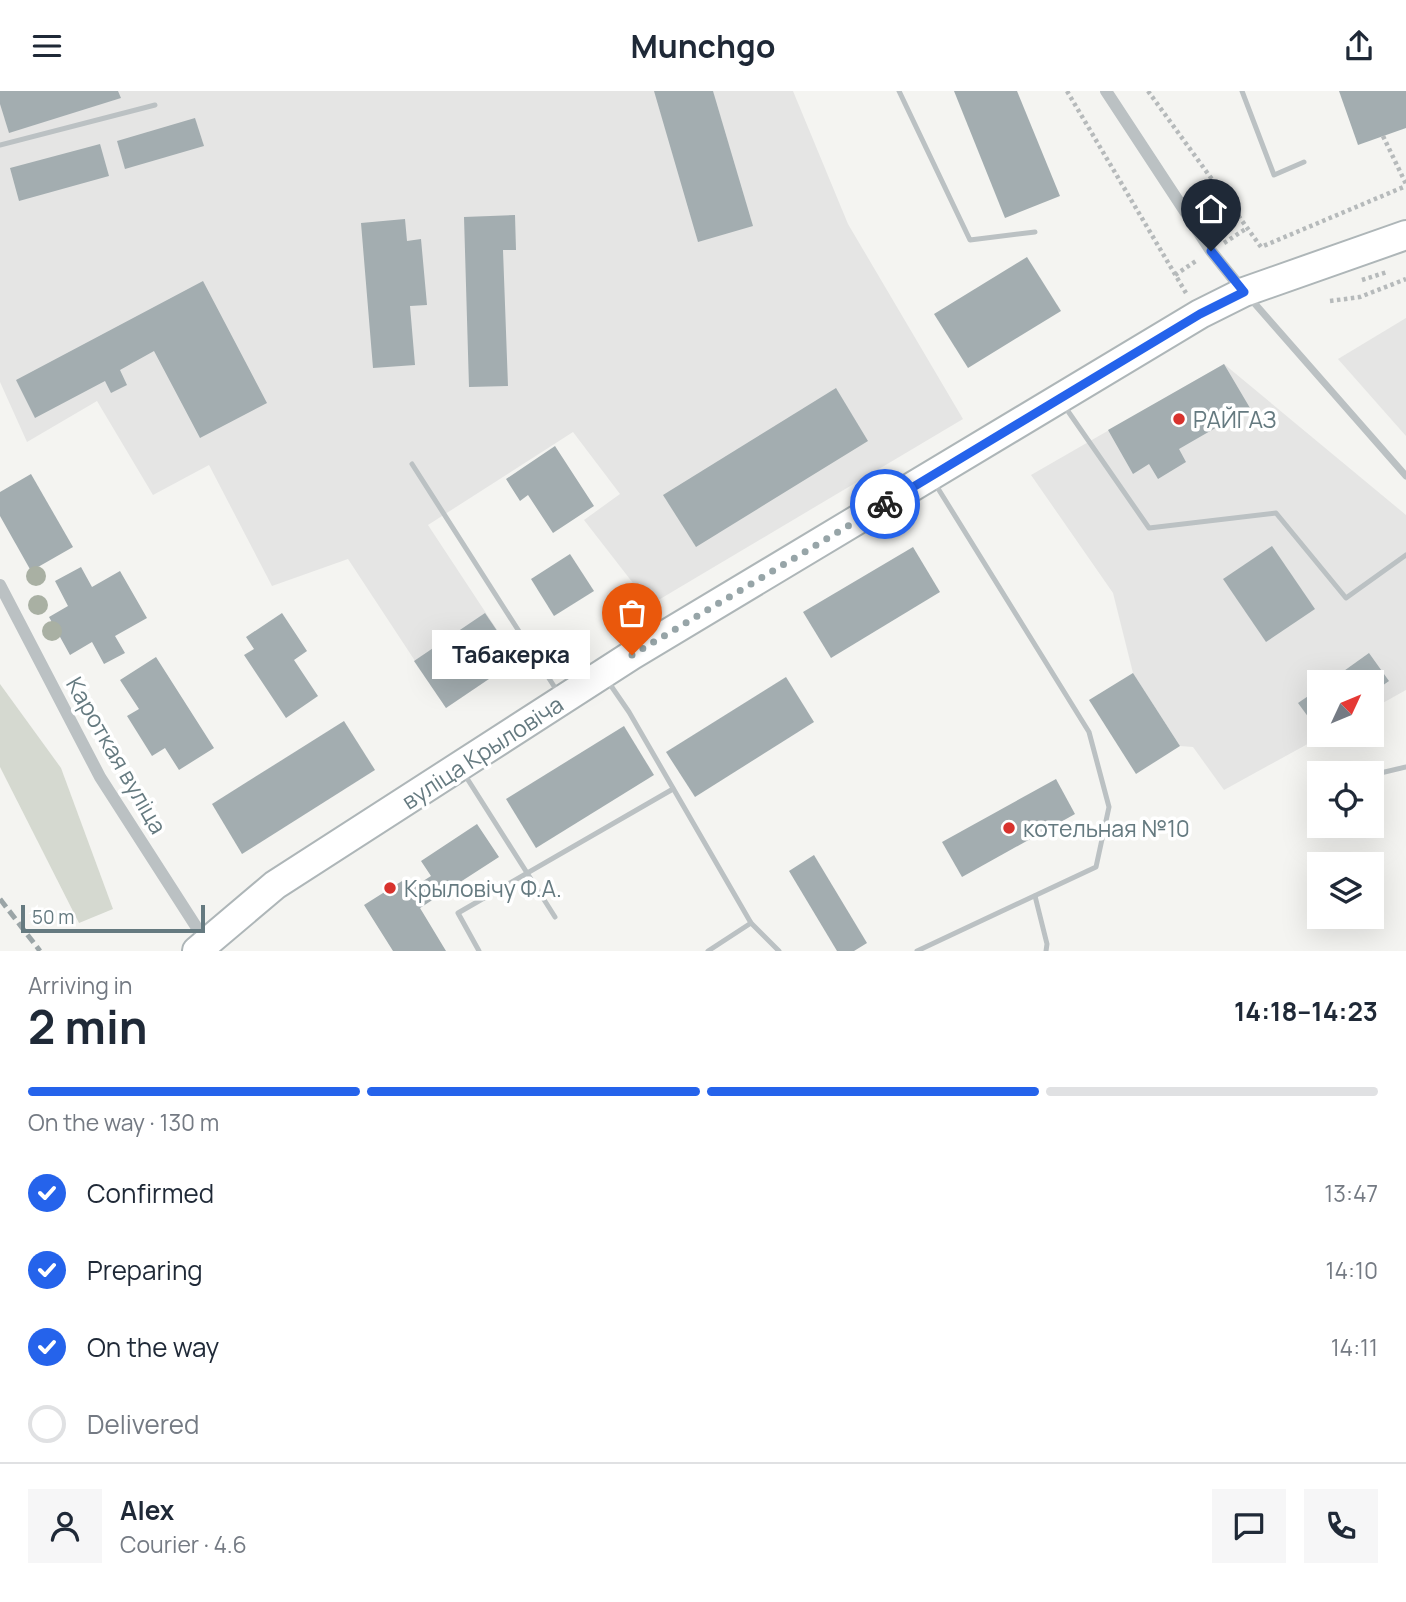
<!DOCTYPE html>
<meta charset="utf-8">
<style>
body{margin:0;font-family:Manrope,sans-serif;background:#f6f6f7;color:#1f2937;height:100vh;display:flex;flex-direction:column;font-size:26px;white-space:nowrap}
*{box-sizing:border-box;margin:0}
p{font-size:23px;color:#747a83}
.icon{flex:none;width:38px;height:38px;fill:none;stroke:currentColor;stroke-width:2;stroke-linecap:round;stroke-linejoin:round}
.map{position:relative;height:860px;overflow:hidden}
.side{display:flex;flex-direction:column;background:#fff;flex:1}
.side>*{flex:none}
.needle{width:46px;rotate:46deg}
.tools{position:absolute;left:1307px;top:579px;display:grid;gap:14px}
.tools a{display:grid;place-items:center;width:77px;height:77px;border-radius:0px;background:#fff;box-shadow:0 7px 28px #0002;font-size:35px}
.scale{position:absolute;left:21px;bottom:18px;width:184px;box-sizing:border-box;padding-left:7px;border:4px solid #657a80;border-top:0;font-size:19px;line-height:24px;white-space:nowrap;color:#657a80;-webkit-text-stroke:5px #fff;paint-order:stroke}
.pin{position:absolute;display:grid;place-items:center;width:60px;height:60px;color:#fff;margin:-72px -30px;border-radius:50% 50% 50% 0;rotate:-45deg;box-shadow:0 0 7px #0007}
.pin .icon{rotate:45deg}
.courier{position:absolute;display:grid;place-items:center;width:70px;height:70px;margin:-35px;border:5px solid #2563eb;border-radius:50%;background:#fff;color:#222;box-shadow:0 2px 9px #0007}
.bubble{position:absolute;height:49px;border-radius:0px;background:#fff;box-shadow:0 7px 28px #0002;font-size:23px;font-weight:700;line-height:49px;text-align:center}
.head em{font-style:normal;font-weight:700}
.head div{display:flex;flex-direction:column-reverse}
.head{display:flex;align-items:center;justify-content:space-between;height:119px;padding:0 28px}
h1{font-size:46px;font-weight:700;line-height:52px}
.bar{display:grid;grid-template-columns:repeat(4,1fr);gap:10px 7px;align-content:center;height:84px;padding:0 28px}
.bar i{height:9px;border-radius:5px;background:#e0e1e3}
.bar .active{background:#2563eb}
.bar p{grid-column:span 4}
.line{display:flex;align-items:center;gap:18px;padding:0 28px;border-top:2px solid #e0e1e3}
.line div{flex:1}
.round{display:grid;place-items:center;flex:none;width:74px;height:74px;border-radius:0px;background:#f6f6f7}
ol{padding:0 28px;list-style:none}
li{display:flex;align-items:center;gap:21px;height:77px}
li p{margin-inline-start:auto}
li .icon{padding:7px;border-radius:50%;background:#2563eb;color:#fff;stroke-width:4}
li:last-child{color:#747a83}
li i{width:38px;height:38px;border:4px solid #e0e1e3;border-radius:50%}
header{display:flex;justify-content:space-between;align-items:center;height:91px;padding:0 28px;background:#fff;font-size:32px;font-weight:700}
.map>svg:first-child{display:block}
</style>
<header><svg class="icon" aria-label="menu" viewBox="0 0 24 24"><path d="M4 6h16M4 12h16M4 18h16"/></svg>Munchgo<svg class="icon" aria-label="share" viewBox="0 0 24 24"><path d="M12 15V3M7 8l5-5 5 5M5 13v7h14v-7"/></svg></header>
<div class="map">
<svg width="1406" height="860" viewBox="0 0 1406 860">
<rect width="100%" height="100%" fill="#f4f4f1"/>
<g fill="#e5e5e4">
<path d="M0 0H793L848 133 963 328 650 514 584 429 620 403 573 341 428 434 517 569 446 617 348 468 272 495 209 374 153 404 97 310 27 351 0 291Z"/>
<path d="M1406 227V345L1338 268Z"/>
<path d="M1224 273 1406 424V599L1372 618V592H1320V644H1324L1224 699 1193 656 1180 655 1133 582 1113 502 1031 384Z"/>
</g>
<path fill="#d5d9d0" d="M0 593 61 677 113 818 79 832 0 676Z"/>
<g fill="#a3adb0">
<path d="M0 0H118L121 7 9 42 0 13Z"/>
<path d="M654 0H713L753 135 698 151Z"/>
<path d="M954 0H1017L1060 105 1005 127Z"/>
<path d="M1339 0H1406V37L1358 54Z"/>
<path d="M195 27 204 55 125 78 117 50Z"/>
<path d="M100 53 109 85 19 110 10 77Z"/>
<path d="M515 124 516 159H503L508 295 469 296 464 126Z"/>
<path d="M405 128 407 150 421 148 427 214 410 215 415 274 373 277 361 132Z"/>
<path d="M1027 166 1061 220 968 277 934 223Z"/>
<path d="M203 190 267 312 200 347 154 260 120 279 127 294 111 302 105 290 35 327 16 289Z"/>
<path d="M1224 273 1250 317 1179 358 1186 371 1158 388 1149 373 1133 383 1108 339Z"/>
<path d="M836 297 868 350 696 456 663 404Z"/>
<path d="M555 355 594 415 553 442 528 404 520 410 506 388Z"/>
<path d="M31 383 73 456 31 480 0 425V401Z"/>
<path d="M1272 455 1315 518 1266 551 1223 488Z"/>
<path d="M913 456 940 501 831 567 803 521Z"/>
<path d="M570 463 594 500 554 525 531 488Z"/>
<path d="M81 476 92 496 120 480 147 527 115 545 125 562 104 573 92 551 70 564 49 526 68 515 55 490Z"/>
<path d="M282 522 307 560 294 569 318 605 286 627 244 564 254 558 246 546Z"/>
<path d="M485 522 517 569 446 617 414 570Z"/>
<path d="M1369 562 1389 590 1372 602V592H1327Z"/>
<path d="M156 566 214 657 179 679 165 657 152 665 127 625 139 618 120 589Z"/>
<path d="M1133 582 1180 655 1136 683 1089 609Z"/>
<path d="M786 586 814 631 695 706 666 661Z"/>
<path d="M1320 597V642L1298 612Z"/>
<path d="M344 630 375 679 242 763 212 713Z"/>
<path d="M624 635 654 684 536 757 506 708Z"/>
<path d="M1056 688 1075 723 962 786 942 751Z"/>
<path d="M477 733 499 766 420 817 446 860H393L364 814 402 790 409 799 431 785 421 770Z"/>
<path d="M814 764 867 852 854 860H837L789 780Z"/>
</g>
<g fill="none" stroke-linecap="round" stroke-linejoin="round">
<g stroke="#aeb6b8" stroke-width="32">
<path id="secondary" d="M197 860 275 794 632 564 1200 223 1244 201 1406 144"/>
</g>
<g stroke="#b6babb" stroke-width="4.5" stroke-dasharray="3.5 3.5" stroke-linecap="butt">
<path d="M1067 0 1186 202"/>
<path d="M1148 0 1261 156 1406 95"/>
<path d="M1383 45 1406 93"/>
<path d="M1224 152 1247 137"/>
<path d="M1175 184 1196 170"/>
<path d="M1362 189 1387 181"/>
<path d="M1330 210 1360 206 1406 188"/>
</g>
<g stroke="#bbc1c3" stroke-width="5">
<path d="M899 0 970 149 1035 141"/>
<path d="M1242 0 1274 84 1304 71"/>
<path d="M0 54 155 14"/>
<path d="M1063 313 1149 437 1276 422 1346 507 1406 464"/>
<path d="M412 373 559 603"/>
<path d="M607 589 629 621 751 832 779 860"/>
<path d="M463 681 555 826"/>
<path d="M1372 684 1406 676"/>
<path d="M1035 805 1047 853 1046 860"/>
<path d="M479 860 458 822 673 698"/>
<path d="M708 860 751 832"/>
<path d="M917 860 1096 776 1109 716 1089 641 934 391"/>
</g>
<path stroke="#bbc1c3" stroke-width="7" d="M1249 206 1406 385"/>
<g stroke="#bbc1c3" stroke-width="12">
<path d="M1106 0 1211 160 1244 201"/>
<path d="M0 494 100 686 206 851"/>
</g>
<use href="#secondary" stroke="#fff" stroke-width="28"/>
<path stroke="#9ba5a7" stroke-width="5" stroke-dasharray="10 5" stroke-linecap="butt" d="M0 808 40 860"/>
</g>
<g fill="#a9b0a3">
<circle cx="36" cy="485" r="10"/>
<circle cx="38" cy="514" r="10"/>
<circle cx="52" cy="540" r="10"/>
</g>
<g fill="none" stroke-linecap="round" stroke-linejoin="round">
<path stroke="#97a5a8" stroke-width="7" stroke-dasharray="0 12.6" d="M632 564 885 413"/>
<path stroke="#2563eb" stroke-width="9" d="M885 413 1200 223 1244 201 1211 160"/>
</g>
<g fill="#d8322d" stroke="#fff" stroke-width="2.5">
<circle cx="1179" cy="328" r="7"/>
<circle cx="1009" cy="737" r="7"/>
<circle cx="390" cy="797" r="7"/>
</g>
<g text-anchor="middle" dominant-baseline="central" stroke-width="7" stroke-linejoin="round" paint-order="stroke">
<g font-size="23" fill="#657a80" stroke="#fff" text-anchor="start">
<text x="1193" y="328">РАЙГАЗ</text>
<text x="1023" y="737">котельная №10</text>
<text x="404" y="797">Крыловічу Ф.А.</text>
</g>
<g font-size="23" fill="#657a80" stroke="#fff">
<text transform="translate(482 661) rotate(-33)">вуліца Крыловіча</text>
<text transform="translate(117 664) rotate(60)">Кароткая вуліца</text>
</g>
</g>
</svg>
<div class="tools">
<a><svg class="needle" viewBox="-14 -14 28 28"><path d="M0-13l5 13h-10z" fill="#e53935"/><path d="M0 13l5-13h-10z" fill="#747a83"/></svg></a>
<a><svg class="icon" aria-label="locate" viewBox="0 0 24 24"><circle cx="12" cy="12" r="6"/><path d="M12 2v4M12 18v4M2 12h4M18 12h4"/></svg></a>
<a><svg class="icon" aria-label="layers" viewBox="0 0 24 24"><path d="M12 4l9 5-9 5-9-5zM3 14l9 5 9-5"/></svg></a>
</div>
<div class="scale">50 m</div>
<div class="pin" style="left:632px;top:564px;background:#ea580c"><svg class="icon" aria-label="bag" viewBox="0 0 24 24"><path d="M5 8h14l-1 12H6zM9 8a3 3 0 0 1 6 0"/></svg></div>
<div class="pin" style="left:1211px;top:160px;background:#1f2937"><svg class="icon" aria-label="home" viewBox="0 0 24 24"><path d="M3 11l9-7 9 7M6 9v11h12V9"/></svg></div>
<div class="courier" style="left:885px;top:413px"><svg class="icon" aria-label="bike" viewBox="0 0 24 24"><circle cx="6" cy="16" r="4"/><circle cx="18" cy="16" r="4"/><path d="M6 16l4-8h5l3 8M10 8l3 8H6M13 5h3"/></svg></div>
<div class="bubble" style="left:432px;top:539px;width:158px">Табакерка</div>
</div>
<section class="side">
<div class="head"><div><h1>2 min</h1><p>Arriving in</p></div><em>14:18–14:23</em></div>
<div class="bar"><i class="active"></i><i class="active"></i><i class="active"></i><i></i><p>On the way · 130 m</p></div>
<ol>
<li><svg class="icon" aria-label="check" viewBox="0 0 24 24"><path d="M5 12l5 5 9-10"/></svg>Confirmed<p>13:47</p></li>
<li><svg class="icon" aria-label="check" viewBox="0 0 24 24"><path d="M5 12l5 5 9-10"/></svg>Preparing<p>14:10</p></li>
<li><svg class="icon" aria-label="check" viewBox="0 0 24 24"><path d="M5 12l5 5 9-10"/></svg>On the way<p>14:11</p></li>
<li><i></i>Delivered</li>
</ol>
<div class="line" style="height:126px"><a class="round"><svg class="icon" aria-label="person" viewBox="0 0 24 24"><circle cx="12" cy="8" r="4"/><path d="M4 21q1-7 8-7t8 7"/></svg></a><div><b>Alex</b><p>Courier · 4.6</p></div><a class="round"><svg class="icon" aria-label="chat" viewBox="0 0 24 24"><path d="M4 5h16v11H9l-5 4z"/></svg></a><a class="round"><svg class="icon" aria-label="phone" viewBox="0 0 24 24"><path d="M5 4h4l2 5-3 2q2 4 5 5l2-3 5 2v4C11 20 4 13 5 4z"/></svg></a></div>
</section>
